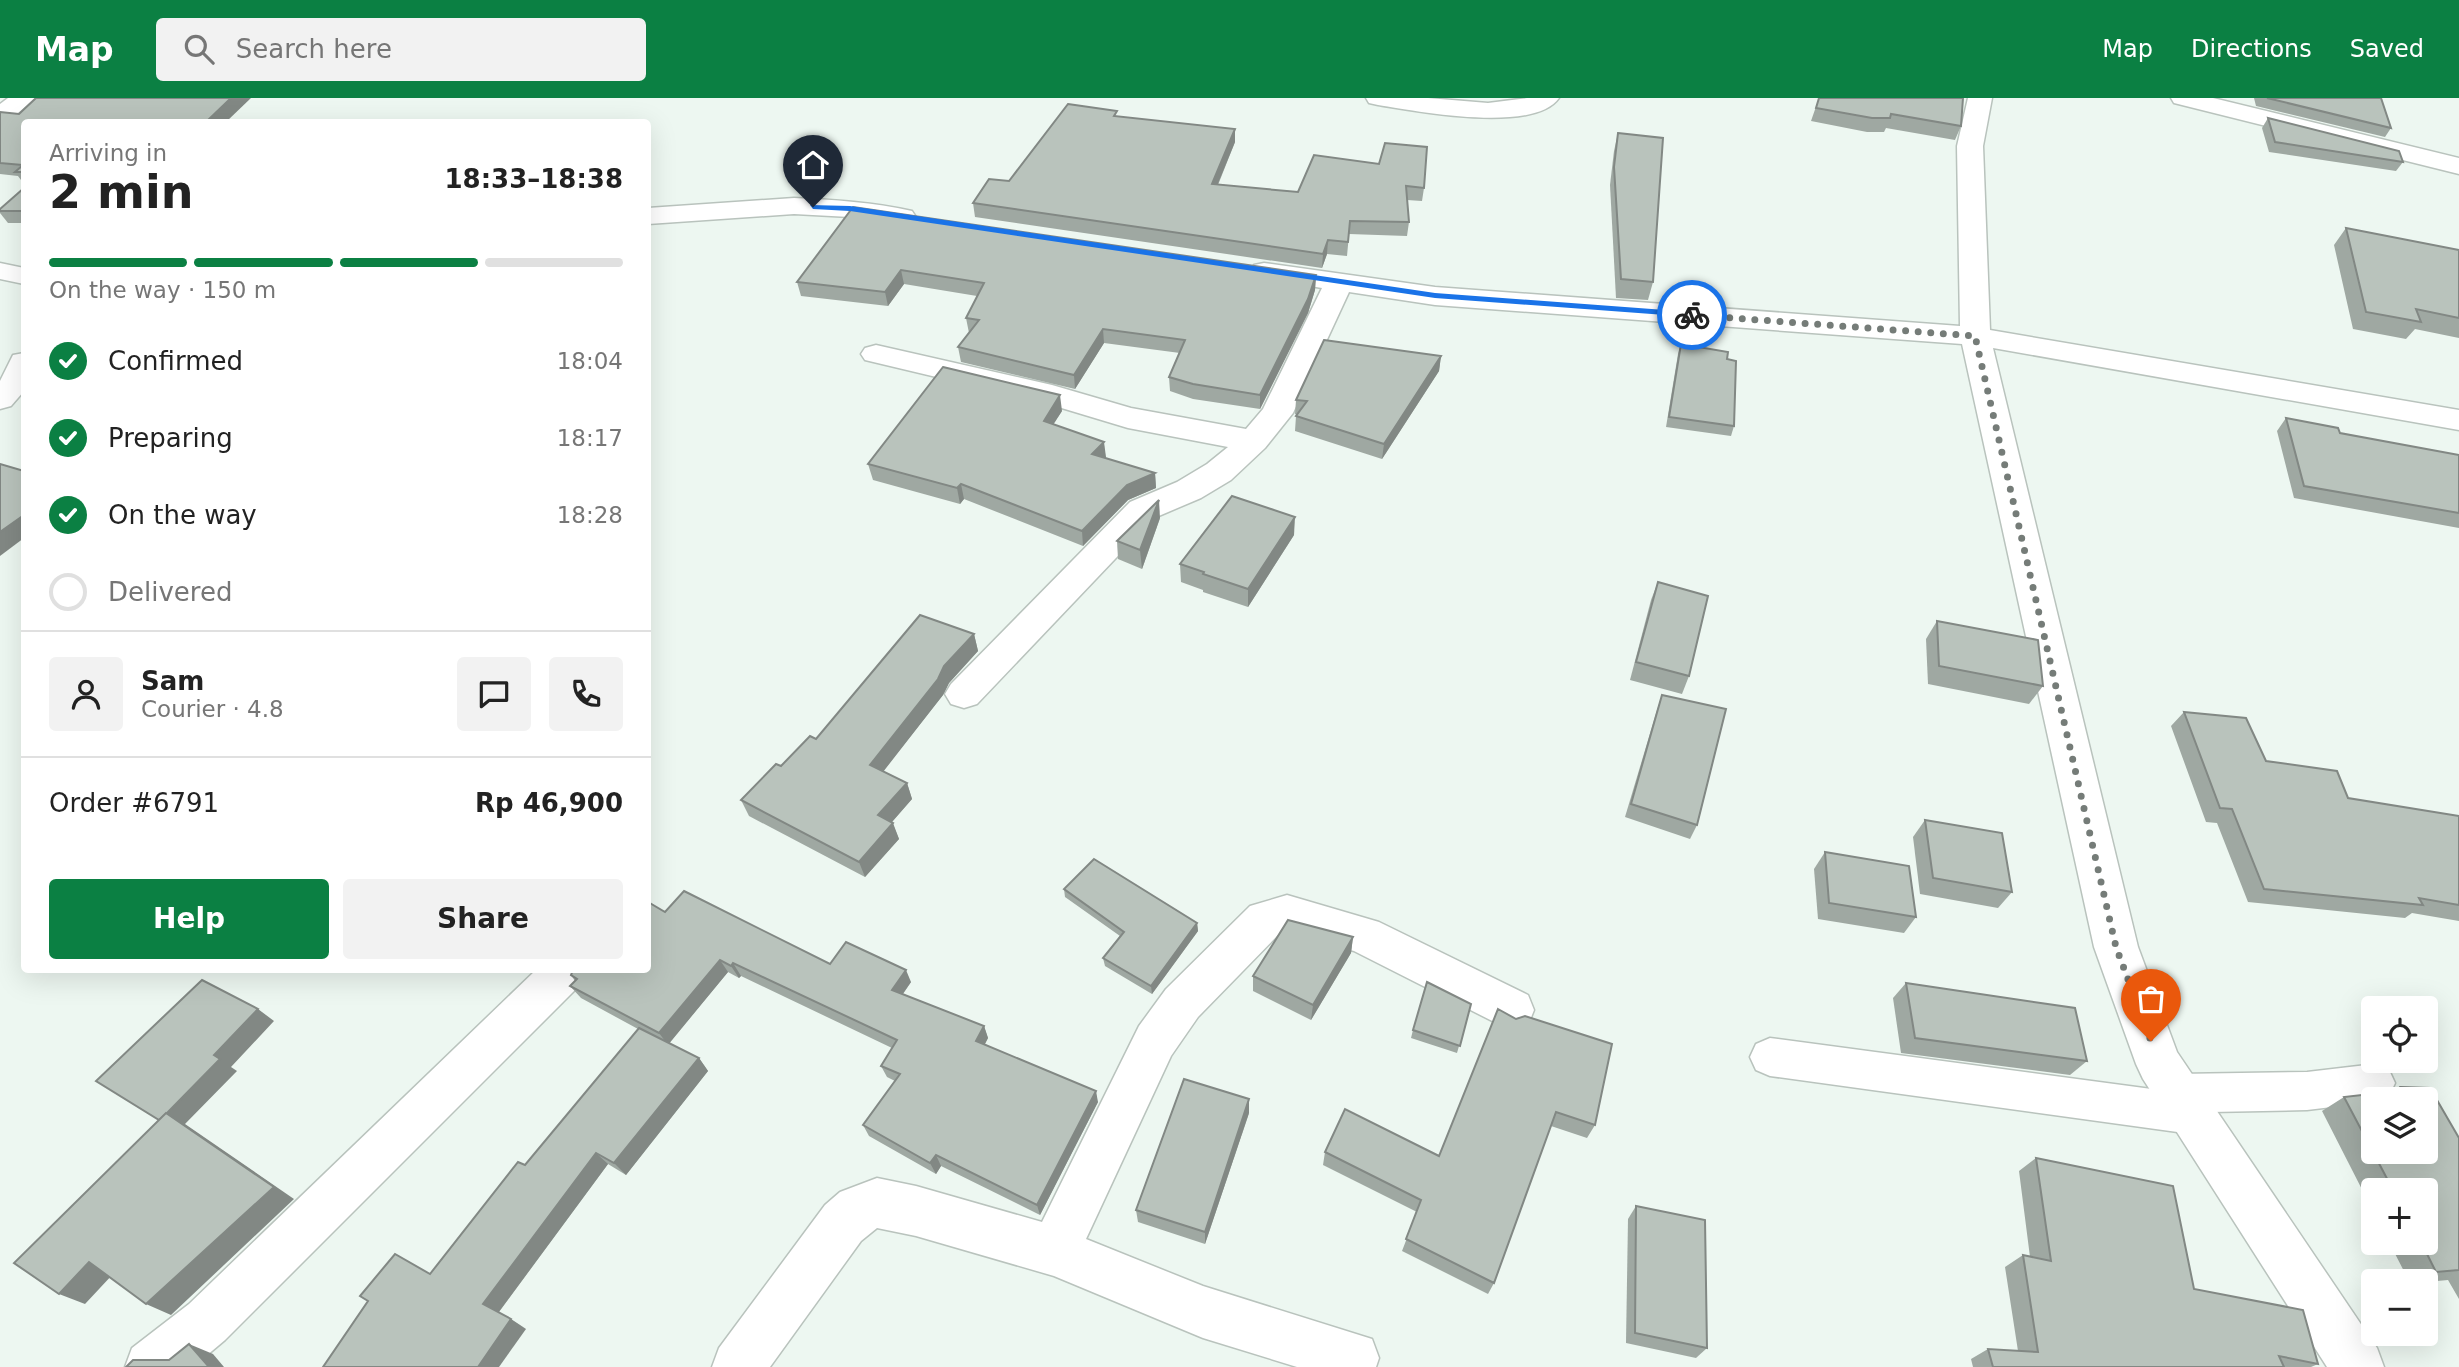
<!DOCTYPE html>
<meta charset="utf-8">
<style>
body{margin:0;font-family:"DejaVu Sans",sans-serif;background:#f2f2f2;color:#222;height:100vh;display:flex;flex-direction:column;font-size:26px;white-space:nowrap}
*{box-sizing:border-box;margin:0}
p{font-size:23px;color:#767676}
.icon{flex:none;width:38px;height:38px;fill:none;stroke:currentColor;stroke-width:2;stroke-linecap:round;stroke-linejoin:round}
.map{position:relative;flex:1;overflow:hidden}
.drawer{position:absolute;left:21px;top:21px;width:630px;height:854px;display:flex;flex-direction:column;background:#fff;border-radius:7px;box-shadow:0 7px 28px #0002}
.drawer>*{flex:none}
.fabs{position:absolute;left:2361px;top:898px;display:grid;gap:14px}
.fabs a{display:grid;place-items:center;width:77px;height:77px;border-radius:7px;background:#fff;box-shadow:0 7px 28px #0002;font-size:35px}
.pin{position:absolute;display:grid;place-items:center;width:60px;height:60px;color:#fff;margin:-72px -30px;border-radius:50% 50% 50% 0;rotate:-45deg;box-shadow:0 0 7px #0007}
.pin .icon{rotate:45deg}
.courier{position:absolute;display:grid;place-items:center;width:70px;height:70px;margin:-35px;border:5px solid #1a73e8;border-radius:50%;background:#fff;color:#222;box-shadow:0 2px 9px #0007}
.headline em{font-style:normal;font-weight:700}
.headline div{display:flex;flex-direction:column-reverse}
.headline{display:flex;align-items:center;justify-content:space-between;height:119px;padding:0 28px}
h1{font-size:46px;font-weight:700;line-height:52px}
.bar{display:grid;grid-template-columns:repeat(4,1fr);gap:10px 7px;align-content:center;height:84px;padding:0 28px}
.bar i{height:9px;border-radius:5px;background:#e0e0e0}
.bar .active{background:#0b8043}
.bar p{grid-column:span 4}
.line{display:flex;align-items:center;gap:18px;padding:0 28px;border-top:2px solid #e0e0e0}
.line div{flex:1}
.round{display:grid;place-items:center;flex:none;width:74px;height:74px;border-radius:7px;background:#f2f2f2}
ol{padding:0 28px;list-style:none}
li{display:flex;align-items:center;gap:21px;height:77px}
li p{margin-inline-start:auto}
li .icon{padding:7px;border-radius:50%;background:#0b8043;color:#fff;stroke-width:4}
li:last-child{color:#767676}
li i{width:38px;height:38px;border:4px solid #e0e0e0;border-radius:50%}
.primary-button{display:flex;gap:14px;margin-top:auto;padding:14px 28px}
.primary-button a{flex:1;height:80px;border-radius:7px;background:#0b8043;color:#fff;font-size:28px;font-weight:700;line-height:80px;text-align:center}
.primary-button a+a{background:#f2f2f2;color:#222}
header{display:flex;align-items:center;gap:42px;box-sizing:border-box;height:98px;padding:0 35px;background:#0b8043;color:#fff}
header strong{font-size:33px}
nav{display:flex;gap:38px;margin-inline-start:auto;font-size:24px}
.search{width:490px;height:63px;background:#f2f2f2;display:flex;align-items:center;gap:18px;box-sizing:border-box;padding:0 24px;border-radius:7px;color:#767676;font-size:26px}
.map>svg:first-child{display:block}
</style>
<header>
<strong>Map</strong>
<div class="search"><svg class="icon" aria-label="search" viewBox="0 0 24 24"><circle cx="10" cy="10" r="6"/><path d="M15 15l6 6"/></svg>Search here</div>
<nav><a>Map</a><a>Directions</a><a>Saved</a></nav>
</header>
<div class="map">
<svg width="2459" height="1269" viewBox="0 0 2459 1269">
<rect width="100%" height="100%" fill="#edf7f1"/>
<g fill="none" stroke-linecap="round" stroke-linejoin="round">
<g stroke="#b9c3bd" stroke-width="3">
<path id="lane" d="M1770 940 2159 992 2164 981 2178 976 2307 974 2375 966 2389 972 2395 985 2389 998 2373 1001V1004L2307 1012 2211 1014 2206 1030 2192 1036 1770 978 1756 972 1750 959 1756 946Z"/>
</g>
<g stroke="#b9c3bd" stroke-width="3">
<g id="street">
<path d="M8 0H35L9 23 0 25V6Z"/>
<path d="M1366 0H1428L1488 5 1527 0H1559C1534 36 1416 13 1378 7L1369 5Z"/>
<path d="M1968 0H1992L1983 48 1990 232 2459 312V332L1993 250 2138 849 2177 954 2377 1250 2384 1269H2327L2143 981 2136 966 2094 849 1962 246 1435 207 1349 194 1293 315 1265 350 1231 382 1201 400 1154 420 977 606 964 610 951 606 945 596 951 586 1130 404 1177 384 1207 366 1228 349 1128 330 1045 305 865 262 861 256 865 250 876 247 1052 287 1131 310 1246 331 1263 311 1322 190 1254 179 1250 173 1254 167 1264 165 1435 189 1960 228 1957 48Z"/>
<path d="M2171 0H2213L2459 60V76L2174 5Z"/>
<path d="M794 100C834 102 874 104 912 113L916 119 912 125 903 127 850 119 794 116 648 126V110Z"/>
<path d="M0 165 24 170V186L0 181Z"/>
<path d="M24 255V293L11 308 0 311V283L13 257Z"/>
<path d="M1287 797 1379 824 1528 897 1534 912 1528 927 1512 933 1354 853 1287 835 1278 837 1198 919 1171 958 1086 1141 1203 1188 1372 1241 1379 1260 1376 1269H1297L1203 1240 1054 1178 916 1138 877 1130 861 1143 770 1269H712L719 1250 825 1107 840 1094 877 1080 916 1088 1042 1124 1139 928 1166 891 1250 808Z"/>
<path d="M536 872H587L581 886 225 1242 193 1269H125L132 1250 189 1206Z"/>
</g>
</g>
<use href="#lane" fill="#fff" fill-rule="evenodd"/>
<use href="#street" fill="#fff" fill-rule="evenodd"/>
</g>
<g fill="#9fa8a2">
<path d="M1819 0 1961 28 1955 42 1886 30 1884 34H1867L1811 23Z"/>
<path d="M2254 0H2381L2391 30 2385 39 2256 8Z"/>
<path d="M0 14 24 24V86L18 78 0 76Z"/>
<path d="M1118 18 1235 44 1218 87 1298 94 1314 57 1424 90 1422 103 1407 102 1409 124 1407 138 1349 136 1347 158 1327 156 1322 170 975 119 973 105Z"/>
<path d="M2268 20 2403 64 2396 73 2269 54 2262 30Z"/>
<path d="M1618 35 1653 184 1648 202 1616 200 1610 87 1614 53Z"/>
<path d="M24 90V125H8L0 115V111Z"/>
<path d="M853 109 1316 177 1315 192 1308 215 1260 311 1193 301 1170 293 1169 279 1180 255 1104 245 1075 291 961 264 958 249 970 235H969L966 220 977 198 904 186 888 208 801 198 797 184Z"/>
<path d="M2346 130 2459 152V240L2415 231 2406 241 2353 231 2334 147Z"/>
<path d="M1681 246 1727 261 1734 328 1731 338 1666 329 1678 256Z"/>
<path d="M1441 258 1439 273 1382 361 1295 333 1296 318 1297 317 1295 316 1296 302Z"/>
<path d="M1062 313 1053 326 1106 359 1105 360 1155 375 1156 390 1128 402 1083 448 964 401 960 406 873 382 868 366Z"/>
<path d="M2286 320 2340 335 2459 357V430L2294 400 2277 333Z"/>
<path d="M1160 420 1142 471 1118 461 1117 443Z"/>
<path d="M1294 437 1248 509 1203 494V492L1181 484 1180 466Z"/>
<path d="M1658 484 1689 578 1682 596 1630 582 1651 502Z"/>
<path d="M1937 523 2043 588 2029 606 1928 586 1926 541Z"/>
<path d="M974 536 978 553 949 585 943 597 883 673 907 685 912 701 892 724 899 741 865 779 749 718 741 702 816 641Z"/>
<path d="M1662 597 1697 727 1690 741 1625 719 1657 612Z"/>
<path d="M2184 614 2266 663 2348 700 2459 718V823L2412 815 2405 820 2248 804 2217 725 2206 724 2171 628Z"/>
<path d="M1925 722 2012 794 1998 810 1920 796 1913 739Z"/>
<path d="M1825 754 1916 819 1904 835 1818 821 1814 771Z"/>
<path d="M1064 791 1197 825 1198 833 1152 896 1105 868 1103 860 1120 838 1065 799Z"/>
<path d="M665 814 830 866 911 884 903 896 984 928 988 940 985 946 1098 1004 1040 1117 941 1068 936 1076 869 1038 863 1027 895 983 887 979 881 968 892 950 741 878 739 880 728 874 669 945 699 960 708 973 626 1077 608 1066 499 1214 526 1231 430 1176 525 1067 638 931 581 900 570 888 575 883 571 877Z"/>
<path d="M1353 839 1351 855 1311 922 1253 893V878Z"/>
<path d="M1906 885 2087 963 2070 977 1901 955 1893 900Z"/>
<path d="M1471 906 1457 955 1411 940 1413 932Z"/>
<path d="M1498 911 1595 1027 1587 1040 1551 1028 1494 1185 1488 1196 1402 1153 1417 1114 1323 1067 1325 1054 1439 1058Z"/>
<path d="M2400 989 2459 1040V1201L2448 1182 2426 1184 2409 1183 2389 1144H2426V1092H2373V1113L2322 1013 2344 999 2393 993Z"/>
<path d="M1249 1015 1205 1146 1138 1124 1136 1112Z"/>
<path d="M2036 1060 2194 1191 2318 1266 2311 1269H1973L1971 1261 1988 1251 2018 1253 2005 1169 2023 1157 2030 1159 2019 1073Z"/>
<path d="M1636 1108 1707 1250 1696 1260 1626 1245 1628 1121Z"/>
</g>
<g fill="#828884">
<path d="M231 0H251L226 24H206Z"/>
<path d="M1235 31V44L1212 100V86Z"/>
<path d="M1328 142 1327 156 1322 170 1323 156Z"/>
<path d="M901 172 904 186 888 208 885 194Z"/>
<path d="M1316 177 1315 192 1308 215 1260 311V297Z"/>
<path d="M1103 231 1104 245 1075 291 1074 277Z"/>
<path d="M1441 258 1439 273 1382 361 1384 346Z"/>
<path d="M1060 297 1062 313 1046 338 1044 323Z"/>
<path d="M1104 344 1106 359 1094 372 1092 356Z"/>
<path d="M1155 375 1156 390 1128 402 1083 448 1082 433 1127 387Z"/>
<path d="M961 386 964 401 960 406 957 390Z"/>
<path d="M1159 402 1160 420 1142 471 1140 452Z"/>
<path d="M24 417V440L0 458V434Z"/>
<path d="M1295 419 1294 437 1248 509V491Z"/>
<path d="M974 536 978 553 949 585 943 597 876 683 870 667 944 568Z"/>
<path d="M907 685 912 701 884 733 878 717Z"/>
<path d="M893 725 899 741 865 779 859 764Z"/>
<path d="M1197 825 1198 833 1152 896 1151 888Z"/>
<path d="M1353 839 1351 855 1311 922 1313 907Z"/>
<path d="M720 862 728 874 668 947 659 935Z"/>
<path d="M733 865 741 878 739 880 731 868Z"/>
<path d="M906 872 911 884 897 904 892 892Z"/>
<path d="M258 911 274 923 231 969 237 973 185 1026 294 1101 171 1217 146 1206 160 1022 214 957Z"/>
<path d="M984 928 988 940 980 955 976 943Z"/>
<path d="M699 960 708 973 626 1077 614 1065Z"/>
<path d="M1096 993 1098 1004 1040 1117 1037 1107Z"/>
<path d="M1249 1001V1015L1205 1146V1134Z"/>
<path d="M596 1055 608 1066 498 1215 483 1206Z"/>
<path d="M936 1057 941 1068 936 1076 930 1065Z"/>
<path d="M89 1164 114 1175 85 1206 59 1196Z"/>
<path d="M511 1221 526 1231 499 1269H478Z"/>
<path d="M189 1246 213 1256 224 1269H209Z"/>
</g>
<g fill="#b9c3bc" stroke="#828884" stroke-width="2" fill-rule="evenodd">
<path d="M36 0H231L206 24H24V74H15L23 67 0 65V14L19 16Z"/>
<path d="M1819 0H1963L1961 28 1891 16 1890 20H1872L1816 10Z"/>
<path d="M2267 0H2381L2391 30Z"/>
<path d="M1068 6 1117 13 1114 18 1235 31 1212 86 1298 94 1314 57 1379 66 1385 45 1427 49 1424 90 1406 88 1409 124 1350 123 1348 144 1328 142 1323 156 973 105 989 81 1009 83Z"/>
<path d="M2268 20 2399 53 2403 64 2275 44Z"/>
<path d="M1618 35 1663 40 1653 184 1621 181 1614 69Z"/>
<path d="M24 90V113H0V111Z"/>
<path d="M853 109 1316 177 1308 201 1260 297 1193 286 1169 279 1185 242 1103 231 1074 277 958 249 979 222 966 220 984 185 901 172 885 194 797 184Z"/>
<path d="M2346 130 2459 152V220L2416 211 2421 224 2366 214Z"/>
<path d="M1324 242 1441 258 1384 346 1296 318 1307 303 1296 302Z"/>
<path d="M1681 246 1728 254 1727 261 1736 263 1734 328 1669 319Z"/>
<path d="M943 269 1060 297 1044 323 1104 344 1092 356 1155 375 1127 387 1082 433 961 386 957 390 868 366Z"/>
<path d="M2286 320 2338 330 2340 335 2459 357V415L2304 388Z"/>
<path d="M0 366 24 373V417L0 434Z"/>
<path d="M1232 398 1295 419 1248 491 1203 476 1204 474 1180 466Z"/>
<path d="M1159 402 1140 452 1117 443Z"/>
<path d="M1658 484 1708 498 1689 578 1636 564Z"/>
<path d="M920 517 974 536 944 568 938 581 870 667 907 685 878 717 893 725 859 764 741 702 776 666 781 668 810 638 816 641Z"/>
<path d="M1937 523 2038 542 2043 588 1939 568Z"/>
<path d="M1662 597 1726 611 1697 727 1631 706Z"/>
<path d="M2184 614 2246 620 2266 663 2337 673 2348 700 2459 718V807L2419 800 2423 807 2264 791 2232 711 2220 710Z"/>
<path d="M1925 722 2002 735 2012 794 1933 780Z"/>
<path d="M1825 754 1909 768 1916 819 1829 805Z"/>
<path d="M1094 761 1197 825 1151 888 1103 860 1124 834 1064 791Z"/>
<path d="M684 793 830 866 846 844 906 872 892 892 984 928 976 943 1096 993 1037 1107 936 1057 930 1065 863 1027 900 976 881 968 897 942 733 865 731 868 720 862 659 935 570 888 577 881 571 877 573 872H648V804L665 814Z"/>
<path d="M1288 822 1353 839 1313 907 1253 878Z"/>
<path d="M202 882 258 911 214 957 220 961 167 1015 159 1022 96 983Z"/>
<path d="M1427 884 1471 906 1460 948 1413 932Z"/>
<path d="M1906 885 2075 910 2087 963 1915 940Z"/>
<path d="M1498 911 1516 921 1525 918 1612 946 1595 1027 1556 1014 1494 1185 1406 1141 1421 1102 1325 1054 1345 1011 1439 1058Z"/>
<path d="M639 930 699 960 614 1065 596 1055 483 1206 511 1221 478 1269H323L368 1203 360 1198 395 1156 430 1176 518 1064 525 1067Z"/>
<path d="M1184 981 1249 1001 1205 1134 1136 1112Z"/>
<path d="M2400 989 2430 990 2459 1040V1172L2436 1174 2421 1144H2426V1092H2393L2344 999 2397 993ZM2373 1001H2426V1054H2373Z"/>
<path d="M166 1015 274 1089 146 1206 89 1164 59 1196 14 1165Z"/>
<path d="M2036 1060 2173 1088 2194 1191 2303 1212 2318 1266 2279 1258 2284 1269H1993L1988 1251 2038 1254 2023 1157 2051 1163Z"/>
<path d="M1636 1108 1705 1122 1707 1250 1635 1235Z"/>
<path d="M189 1246 209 1269H126L133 1262H169Z"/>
</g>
<path fill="#1a73e8" d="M810 107 850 108 1435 195 1692 214 1697 217 1692 219 1435 200 850 113 813 111Z"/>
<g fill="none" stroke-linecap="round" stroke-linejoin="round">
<path stroke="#757c78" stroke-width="7" stroke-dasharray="0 12.6" d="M1692 217 1975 238 2116 849 2151 943"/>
</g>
</svg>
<div class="fabs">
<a><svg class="icon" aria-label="locate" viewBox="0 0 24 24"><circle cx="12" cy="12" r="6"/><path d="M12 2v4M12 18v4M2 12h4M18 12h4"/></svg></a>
<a><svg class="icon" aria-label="layers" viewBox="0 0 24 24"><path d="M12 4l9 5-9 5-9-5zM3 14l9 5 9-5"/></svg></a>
<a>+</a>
<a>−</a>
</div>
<div class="pin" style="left:2151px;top:943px;background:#ea580c"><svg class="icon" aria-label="bag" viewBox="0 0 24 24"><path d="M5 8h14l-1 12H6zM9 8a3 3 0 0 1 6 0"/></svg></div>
<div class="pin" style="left:813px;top:109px;background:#1f2937"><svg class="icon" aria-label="home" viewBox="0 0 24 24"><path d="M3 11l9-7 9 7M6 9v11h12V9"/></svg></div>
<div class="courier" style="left:1692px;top:217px"><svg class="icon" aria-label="bike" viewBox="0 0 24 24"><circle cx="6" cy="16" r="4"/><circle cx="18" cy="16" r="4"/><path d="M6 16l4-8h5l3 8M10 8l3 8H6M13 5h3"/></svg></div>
<section class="drawer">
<div class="headline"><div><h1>2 min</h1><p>Arriving in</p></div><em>18:33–18:38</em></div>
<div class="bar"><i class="active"></i><i class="active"></i><i class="active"></i><i></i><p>On the way · 150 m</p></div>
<ol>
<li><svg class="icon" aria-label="check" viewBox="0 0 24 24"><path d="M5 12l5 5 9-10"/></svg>Confirmed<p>18:04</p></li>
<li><svg class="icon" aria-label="check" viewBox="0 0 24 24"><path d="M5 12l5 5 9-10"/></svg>Preparing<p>18:17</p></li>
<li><svg class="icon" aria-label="check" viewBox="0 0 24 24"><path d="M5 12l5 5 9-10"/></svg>On the way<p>18:28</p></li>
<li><i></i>Delivered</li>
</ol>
<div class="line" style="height:126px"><a class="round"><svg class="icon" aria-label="person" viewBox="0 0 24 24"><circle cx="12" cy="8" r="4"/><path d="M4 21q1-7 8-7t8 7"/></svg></a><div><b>Sam</b><p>Courier · 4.8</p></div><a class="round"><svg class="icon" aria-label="chat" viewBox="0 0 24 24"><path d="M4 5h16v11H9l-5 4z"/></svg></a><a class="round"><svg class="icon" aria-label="phone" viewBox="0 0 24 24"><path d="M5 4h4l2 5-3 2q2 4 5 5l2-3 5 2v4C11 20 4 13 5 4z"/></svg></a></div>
<div class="line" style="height:91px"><div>Order #6791</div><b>Rp 46,900</b></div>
<div class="primary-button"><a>Help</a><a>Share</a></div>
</section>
</div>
